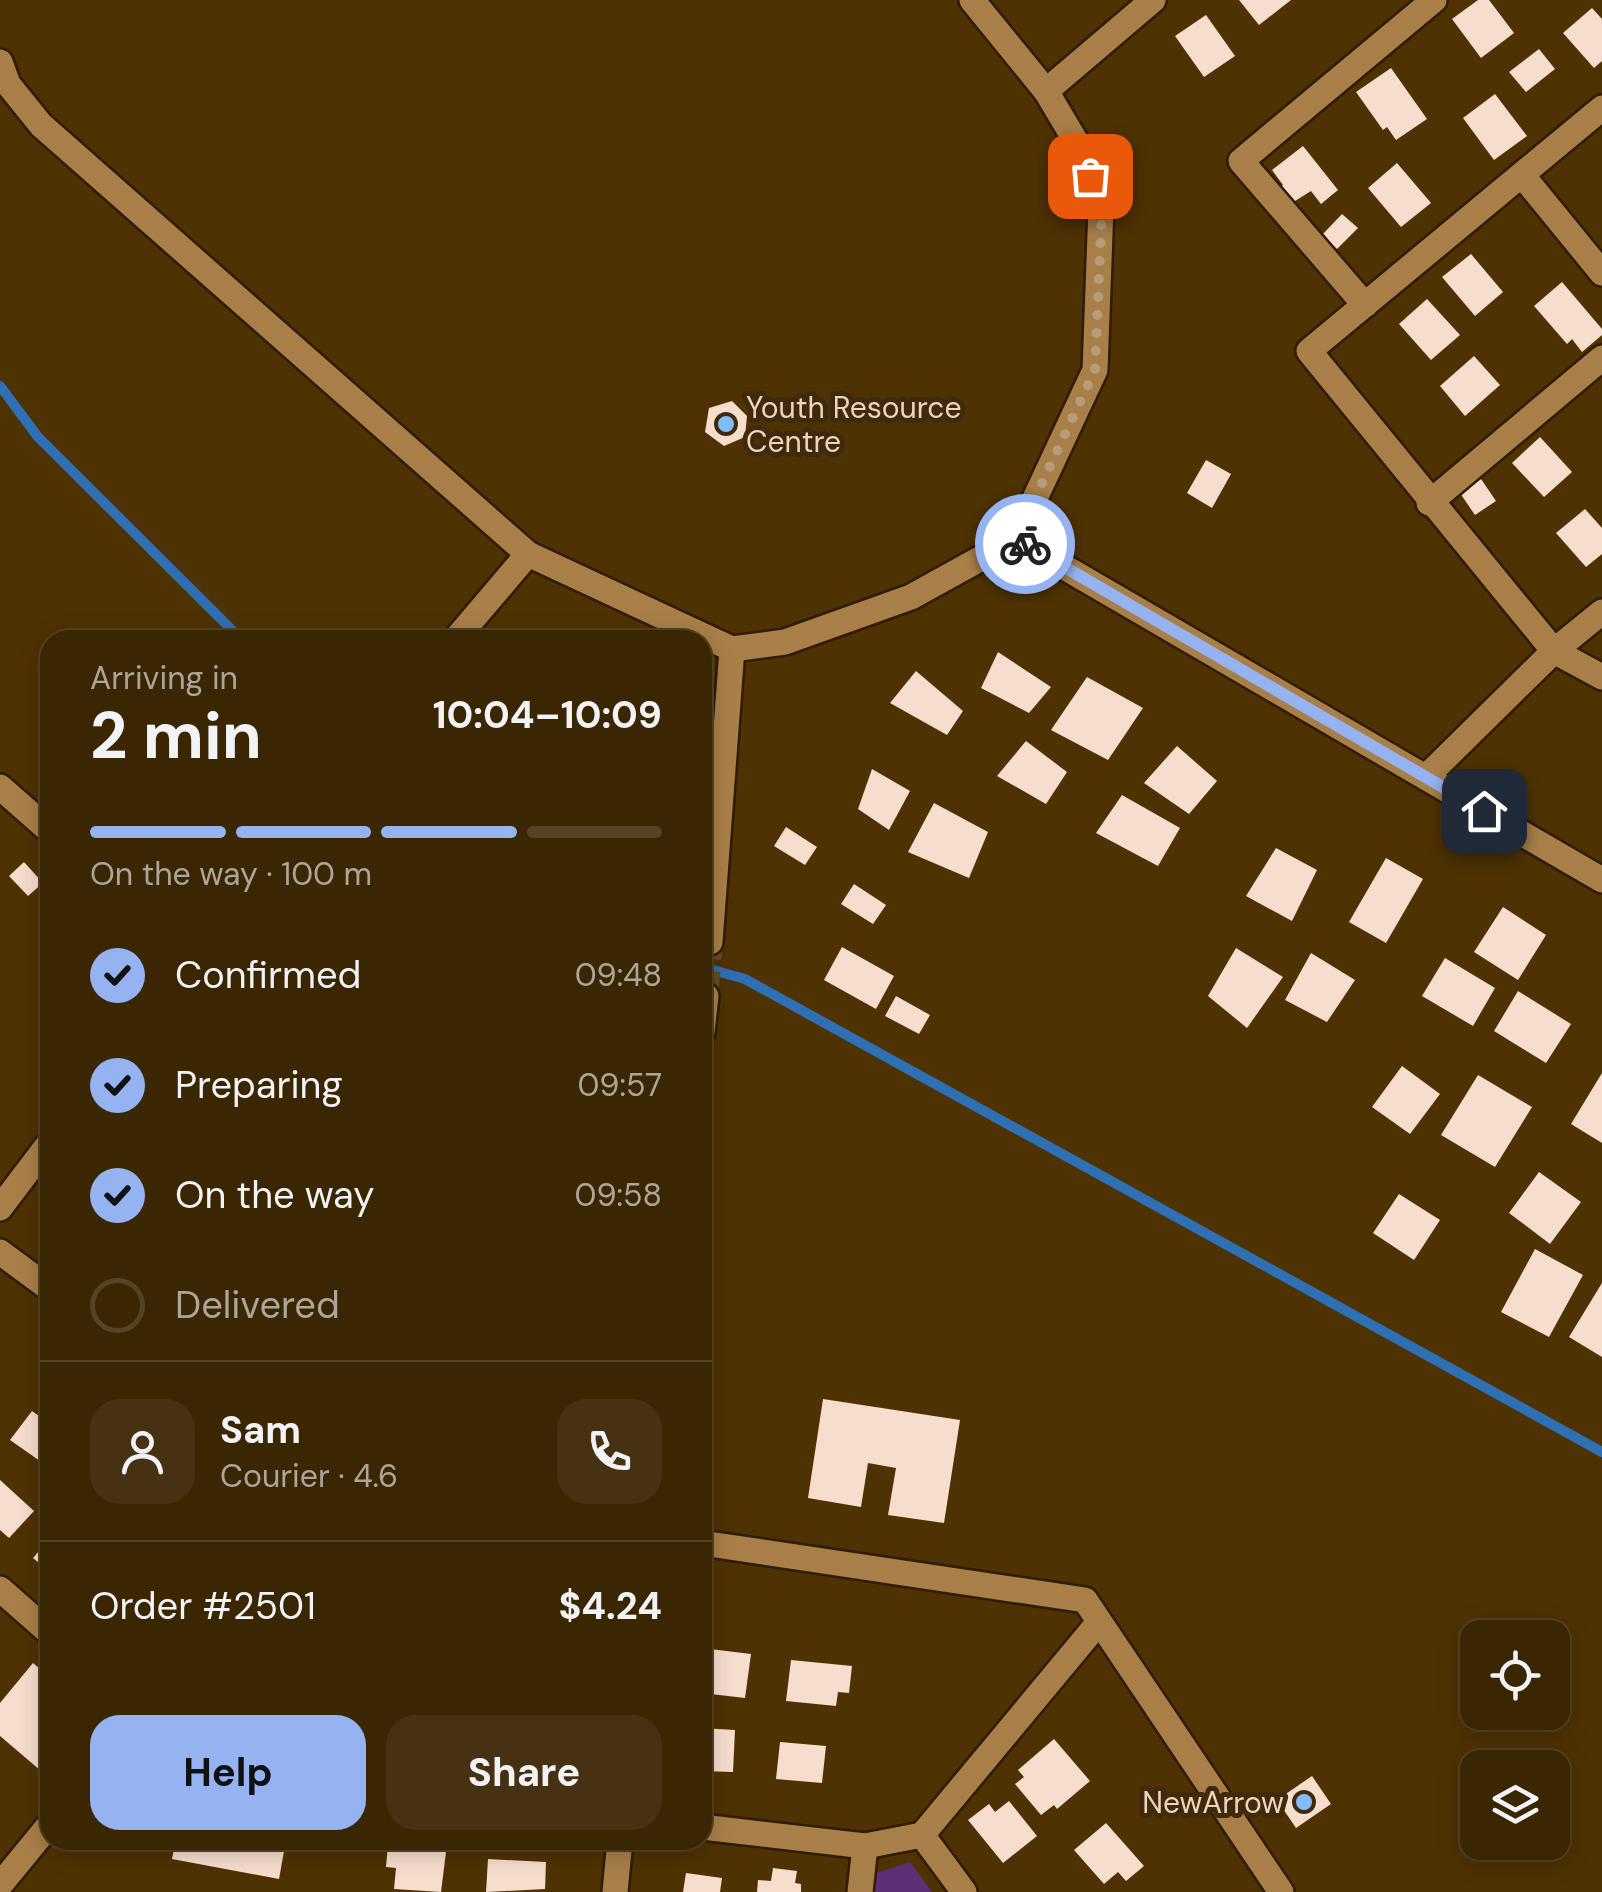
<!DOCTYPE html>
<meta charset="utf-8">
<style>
body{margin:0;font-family:"DM Sans",sans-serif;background:#463212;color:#f1f3f6;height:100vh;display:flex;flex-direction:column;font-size:38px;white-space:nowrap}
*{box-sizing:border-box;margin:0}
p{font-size:32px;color:#aca59a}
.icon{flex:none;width:55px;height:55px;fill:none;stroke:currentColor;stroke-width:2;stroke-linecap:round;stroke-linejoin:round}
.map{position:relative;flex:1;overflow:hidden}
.side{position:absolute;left:40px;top:630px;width:672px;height:1220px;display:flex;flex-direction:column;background:#3b2603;border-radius:30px;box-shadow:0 5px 25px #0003,0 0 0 2px #544325}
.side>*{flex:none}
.fabs{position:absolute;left:1460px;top:1620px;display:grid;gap:20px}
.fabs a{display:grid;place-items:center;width:110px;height:110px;border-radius:20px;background:#3b2603;box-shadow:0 5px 25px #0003,0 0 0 2px #544325;font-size:50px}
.pin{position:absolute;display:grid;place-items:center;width:85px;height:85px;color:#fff;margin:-42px;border-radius:20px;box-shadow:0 5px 15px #0006}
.courier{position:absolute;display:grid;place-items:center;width:100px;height:100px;margin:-50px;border:8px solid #95b2f1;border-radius:50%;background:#fff;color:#222;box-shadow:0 2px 12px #0007}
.headline em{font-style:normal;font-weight:700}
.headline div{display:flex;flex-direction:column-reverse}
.headline{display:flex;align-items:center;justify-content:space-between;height:170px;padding:0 50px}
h1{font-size:65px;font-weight:700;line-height:75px}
.bar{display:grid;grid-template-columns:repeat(4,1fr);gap:15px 10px;align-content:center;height:120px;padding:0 50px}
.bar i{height:12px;border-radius:8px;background:#544325}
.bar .active{background:#95b2f1}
.bar p{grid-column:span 4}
.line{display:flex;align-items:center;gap:25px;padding:0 50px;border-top:2px solid #544325}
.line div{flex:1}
.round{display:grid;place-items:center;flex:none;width:105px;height:105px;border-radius:30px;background:#463212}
ol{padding:0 50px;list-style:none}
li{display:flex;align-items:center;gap:30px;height:110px}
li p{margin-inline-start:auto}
li .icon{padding:10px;border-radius:50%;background:#95b2f1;color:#111;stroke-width:4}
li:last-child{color:#aca59a}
li i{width:55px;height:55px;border:5px solid #544325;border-radius:50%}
.cta{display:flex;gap:20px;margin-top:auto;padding:20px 50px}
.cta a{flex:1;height:115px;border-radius:30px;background:#95b2f1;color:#111;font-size:40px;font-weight:700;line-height:115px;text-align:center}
.cta a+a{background:#463212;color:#f1f3f6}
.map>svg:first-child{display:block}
</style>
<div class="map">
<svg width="1602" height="1892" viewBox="0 0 1602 1892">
<rect width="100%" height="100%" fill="#4f3204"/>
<path fill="#5d2f75" d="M910 1862 932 1892H871L873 1874Z"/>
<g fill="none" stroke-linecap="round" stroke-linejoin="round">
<g stroke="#2f6fb4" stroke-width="10">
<path d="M0 386 38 437 242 640"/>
<path d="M702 967 745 979 1602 1452"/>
</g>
</g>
<g fill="#f7ddce">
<path d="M1239 0H1291L1259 25Z"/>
<path d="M1478 0H1489L1514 33 1481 58 1452 19Z"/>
<path d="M1592 8 1602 19V61L1594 68 1563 33Z"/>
<path d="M1206 15 1235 56 1204 77 1175 36Z"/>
<path d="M1539 49 1555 69 1526 92 1509 72Z"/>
<path d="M1391 68 1427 119 1396 140 1387 127 1383 130 1356 92Z"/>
<path d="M1495 94 1527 136 1494 160 1463 118Z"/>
<path d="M1303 146 1338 190 1321 204 1311 191 1284 208 1272 193 1283 185 1272 170Z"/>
<path d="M1397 163 1431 203 1401 227 1368 188Z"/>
<path d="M1342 214 1358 228 1337 249 1322 235Z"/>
<path d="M1471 254 1503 292 1475 316 1442 277Z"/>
<path d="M1562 282 1602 329V335L1582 352 1572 339 1567 344 1534 306Z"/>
<path d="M1427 299 1460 335 1431 360 1399 324Z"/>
<path d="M1474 356 1500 385 1465 416 1440 386Z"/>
<path d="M732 401 747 416 745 437 724 446 705 432 709 408Z"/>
<path d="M1540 437 1572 472 1544 497 1512 463Z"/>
<path d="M1206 460 1231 474 1212 508 1187 493Z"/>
<path d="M1481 479 1496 501 1475 515 1460 493Z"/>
<path d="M1585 509 1602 528V554L1586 567 1556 533Z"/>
<path d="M998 652 1051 687 1029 713 981 688Z"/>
<path d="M916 671 963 711 947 735 890 703Z"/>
<path d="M1087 677 1143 708 1108 760 1051 730Z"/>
<path d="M1026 741 1067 772 1046 804 997 776Z"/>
<path d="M1177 746 1217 781 1189 814 1144 783Z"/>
<path d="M872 769 910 791 889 830 858 809Z"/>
<path d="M1122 795 1180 828 1158 866 1096 833Z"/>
<path d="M934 803 988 832 969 878 908 852Z"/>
<path d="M786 827 817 847 805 865 774 846Z"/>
<path d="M1276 848 1317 870 1292 921 1246 896Z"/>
<path d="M1386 858 1423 879 1386 943 1349 922Z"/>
<path d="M24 862 43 883 28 896 9 876Z"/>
<path d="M854 884 886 905 873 924 841 904Z"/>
<path d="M1503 907 1546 935 1518 980 1474 952Z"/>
<path d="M842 947 894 976 876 1009 824 980Z"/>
<path d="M1236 948 1283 977 1247 1028 1208 996Z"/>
<path d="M1311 953 1355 980 1327 1022 1285 1000Z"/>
<path d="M1445 958 1495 988 1473 1026 1422 996Z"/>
<path d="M1518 991 1571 1024 1546 1063 1494 1031Z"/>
<path d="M896 996 930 1015 919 1034 885 1016Z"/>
<path d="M1402 1066 1440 1094 1410 1134 1372 1107Z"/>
<path d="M1602 1073V1143L1571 1124Z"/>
<path d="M1478 1075 1532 1107 1495 1167 1441 1135Z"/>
<path d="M1539 1172 1581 1202 1550 1244 1509 1213Z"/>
<path d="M1399 1194 1440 1220 1414 1260 1373 1233Z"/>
<path d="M1535 1249 1583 1275 1549 1337 1501 1312Z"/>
<path d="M1602 1283V1357L1569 1337Z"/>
<path d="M823 1399 960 1420 944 1523 888 1515 896 1468 868 1463 861 1507 808 1498Z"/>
<path d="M32 1411 50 1424V1468L10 1440Z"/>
<path d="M0 1480 34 1511 9 1538 0 1530Z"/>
<path d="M50 1538V1572L33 1558Z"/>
<path d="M702 1648 751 1654 745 1698 702 1693Z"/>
<path d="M791 1660 852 1666 849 1693 838 1692 836 1706 786 1701Z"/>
<path d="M33 1663 50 1677 47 1776 0 1736V1703Z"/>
<path d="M702 1728 735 1730 733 1772 702 1771Z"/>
<path d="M1054 1739 1090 1781 1057 1809 1054 1805 1041 1815 1015 1784 1024 1777 1018 1770Z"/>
<path d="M780 1742 826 1746 822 1783 776 1779Z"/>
<path d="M1312 1776 1331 1804 1296 1828 1277 1800Z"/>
<path d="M1009 1801 1037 1836 1003 1863 968 1820 989 1804 995 1812Z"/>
<path d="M1106 1823 1144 1866 1126 1881 1118 1872 1104 1884 1074 1850Z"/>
<path d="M176 1840H286L279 1879 172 1859Z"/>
<path d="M388 1845 446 1852 441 1892 394 1889 396 1868 386 1867Z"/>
<path d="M488 1859 546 1862 545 1889 486 1892Z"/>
<path d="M773 1868 797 1871 795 1883 801 1884V1892H757L758 1880 771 1881Z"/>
<path d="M686 1873 722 1878 720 1892H683Z"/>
</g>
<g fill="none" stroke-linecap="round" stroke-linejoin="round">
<path stroke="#674b1f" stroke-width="25" stroke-dasharray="25 12" stroke-linecap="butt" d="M706 996 710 942"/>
<g stroke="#2f1b00" stroke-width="30">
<g id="minor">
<path d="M0 62 8 84 41 125 528 554 732 649 785 642 911 597 1016 539 1095 370 1101 207 1078 145 1046 91 972 0"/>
<path d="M1046 91 1153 0"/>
<path d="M1602 108 1309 351 1554 651 1602 677"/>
<path d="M1522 175 1602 273"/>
<path d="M1365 305 1241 161 1434 0"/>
<path d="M1429 503 1602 358"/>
<path d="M1016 539 1602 880"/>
<path d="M455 640 528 554"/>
<path d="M1426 777 1554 651 1602 612"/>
<path d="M0 787 50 831"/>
<path d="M710 942 732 649"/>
<path d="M702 1032 706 996"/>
<path d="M0 1208 50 1142"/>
<path d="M0 1252 50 1289"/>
<path d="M702 1543 1085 1600 1281 1892"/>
<path d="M0 1589 50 1633"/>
<path d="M702 1827 865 1846 922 1835 964 1892"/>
<path d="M922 1835 1099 1622"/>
<path d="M0 1885 50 1824"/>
<path d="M615 1892 620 1840"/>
<path d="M860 1892 865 1846"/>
</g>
</g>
<use href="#minor" stroke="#a97f49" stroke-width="25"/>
</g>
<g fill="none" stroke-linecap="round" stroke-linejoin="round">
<path stroke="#b59d7a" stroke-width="10" stroke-dasharray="0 18" d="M1025 544 1016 539 1095 370 1102 207 1090 176"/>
<path stroke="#95b2f1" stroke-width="12" d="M1025 544 1484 811"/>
</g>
<g fill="#84bcfb" stroke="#3f2a0d" stroke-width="4">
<circle cx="726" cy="424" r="10"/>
<circle cx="1304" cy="1802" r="10"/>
</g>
<g text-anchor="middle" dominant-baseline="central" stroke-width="10" stroke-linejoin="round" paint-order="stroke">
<g font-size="30" fill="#ecd6ba" stroke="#3f2a0d" text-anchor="start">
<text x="746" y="407">Youth Resource<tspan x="746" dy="34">Centre</tspan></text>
<text x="1284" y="1802" text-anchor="end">NewArrow</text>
</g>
</g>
</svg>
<div class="fabs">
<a><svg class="icon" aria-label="locate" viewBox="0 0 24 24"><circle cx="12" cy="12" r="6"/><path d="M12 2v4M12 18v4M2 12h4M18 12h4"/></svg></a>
<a><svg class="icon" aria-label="layers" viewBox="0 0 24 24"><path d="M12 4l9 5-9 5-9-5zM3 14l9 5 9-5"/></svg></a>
</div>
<div class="pin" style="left:1090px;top:176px;background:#ea580c"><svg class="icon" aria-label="bag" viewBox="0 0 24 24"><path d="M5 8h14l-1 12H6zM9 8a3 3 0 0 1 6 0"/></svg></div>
<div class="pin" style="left:1484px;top:811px;background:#1f2937"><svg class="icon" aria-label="home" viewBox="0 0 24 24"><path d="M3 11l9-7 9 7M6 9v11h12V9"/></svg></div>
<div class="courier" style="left:1025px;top:544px"><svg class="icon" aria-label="bike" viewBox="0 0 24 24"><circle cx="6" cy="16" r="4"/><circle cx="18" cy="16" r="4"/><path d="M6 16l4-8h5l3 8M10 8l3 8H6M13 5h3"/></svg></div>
<section class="side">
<div class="headline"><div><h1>2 min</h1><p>Arriving in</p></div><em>10:04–10:09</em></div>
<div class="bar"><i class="active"></i><i class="active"></i><i class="active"></i><i></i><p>On the way · 100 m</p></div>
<ol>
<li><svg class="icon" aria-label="check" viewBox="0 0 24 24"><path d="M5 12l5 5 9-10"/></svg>Confirmed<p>09:48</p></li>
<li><svg class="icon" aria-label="check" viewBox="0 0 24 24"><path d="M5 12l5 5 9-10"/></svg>Preparing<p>09:57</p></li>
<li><svg class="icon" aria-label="check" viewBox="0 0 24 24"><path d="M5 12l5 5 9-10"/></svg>On the way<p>09:58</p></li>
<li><i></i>Delivered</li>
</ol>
<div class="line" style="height:180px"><a class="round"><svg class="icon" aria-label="person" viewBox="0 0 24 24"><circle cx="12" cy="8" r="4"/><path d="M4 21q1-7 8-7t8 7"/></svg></a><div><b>Sam</b><p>Courier · 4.6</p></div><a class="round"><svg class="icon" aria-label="phone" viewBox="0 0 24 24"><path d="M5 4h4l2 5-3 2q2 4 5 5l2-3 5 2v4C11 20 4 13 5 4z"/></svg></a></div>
<div class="line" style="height:130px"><div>Order #2501</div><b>$4.24</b></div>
<div class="cta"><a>Help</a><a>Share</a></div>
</section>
</div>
